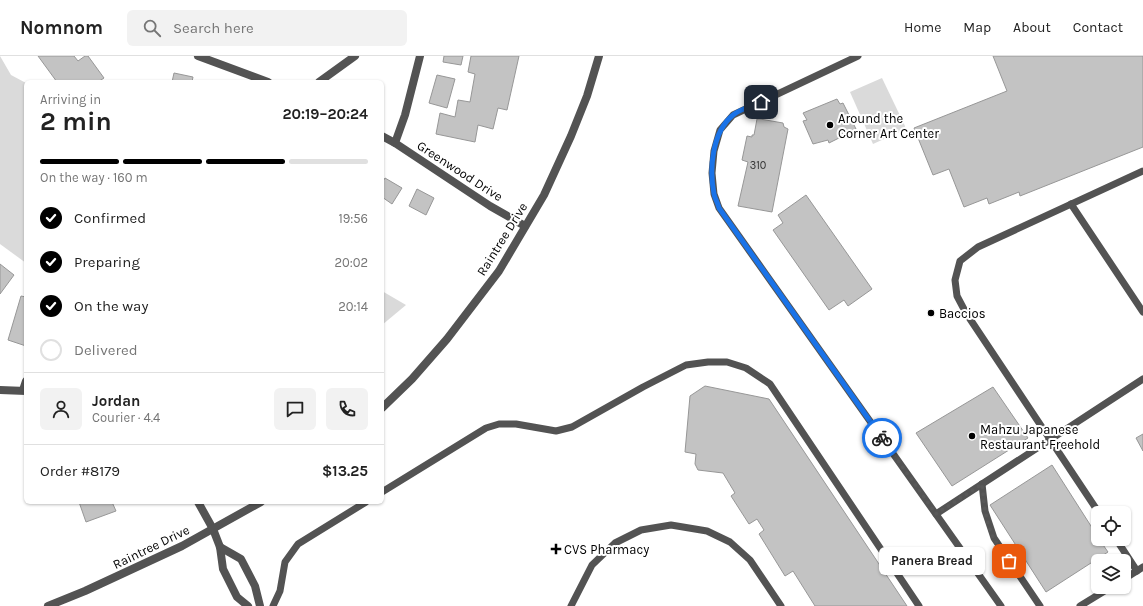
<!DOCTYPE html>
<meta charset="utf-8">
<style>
body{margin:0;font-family:Karla,sans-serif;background:#f2f2f2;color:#222;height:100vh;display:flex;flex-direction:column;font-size:15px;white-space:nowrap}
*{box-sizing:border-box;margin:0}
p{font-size:13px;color:#767676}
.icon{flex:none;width:22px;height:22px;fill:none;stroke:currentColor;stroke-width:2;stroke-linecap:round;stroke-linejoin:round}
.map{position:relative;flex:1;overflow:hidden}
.drawer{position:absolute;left:24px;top:24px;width:360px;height:424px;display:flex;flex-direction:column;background:#fff;border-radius:6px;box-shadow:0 1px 3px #0004}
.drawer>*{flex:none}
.fabs{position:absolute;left:1091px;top:450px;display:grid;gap:8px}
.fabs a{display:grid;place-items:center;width:40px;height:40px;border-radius:6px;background:#fff;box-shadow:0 1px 3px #0004;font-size:20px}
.pin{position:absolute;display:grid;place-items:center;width:34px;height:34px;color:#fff;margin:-17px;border-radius:8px;box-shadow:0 2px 6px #0006}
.courier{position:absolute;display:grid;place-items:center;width:40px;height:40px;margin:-20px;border:3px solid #1a73e8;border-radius:50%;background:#fff;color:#222;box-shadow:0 1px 5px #0007}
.bubble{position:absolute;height:28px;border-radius:6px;background:#fff;box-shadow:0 1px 3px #0004;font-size:13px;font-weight:700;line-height:28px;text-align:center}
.headline em{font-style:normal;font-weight:700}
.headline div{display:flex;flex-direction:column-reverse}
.headline{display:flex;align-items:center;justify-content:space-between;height:68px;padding:0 16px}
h1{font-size:26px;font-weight:700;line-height:30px}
.bar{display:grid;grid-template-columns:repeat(4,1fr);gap:6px 4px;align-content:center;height:48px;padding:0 16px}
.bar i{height:5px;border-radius:3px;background:#e0e0e0}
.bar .current{background:#000}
.bar p{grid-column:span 4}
.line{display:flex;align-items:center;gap:10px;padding:0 16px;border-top:1px solid #e0e0e0}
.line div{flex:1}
.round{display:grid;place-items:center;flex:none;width:42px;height:42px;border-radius:6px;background:#f2f2f2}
ol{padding:0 16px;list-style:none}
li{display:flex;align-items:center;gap:12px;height:44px}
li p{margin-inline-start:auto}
li .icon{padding:4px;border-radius:50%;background:#000;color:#fff;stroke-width:4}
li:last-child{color:#767676}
li i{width:22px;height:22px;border:2px solid #e0e0e0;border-radius:50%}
header{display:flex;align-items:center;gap:24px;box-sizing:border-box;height:56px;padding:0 20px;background:#fff;border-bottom:1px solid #e0e0e0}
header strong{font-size:19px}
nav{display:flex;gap:22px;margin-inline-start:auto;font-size:14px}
.search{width:280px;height:36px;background:#f2f2f2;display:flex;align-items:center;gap:10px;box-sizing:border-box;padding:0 14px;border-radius:6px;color:#767676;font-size:15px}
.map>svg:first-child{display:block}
</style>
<header>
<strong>Nomnom</strong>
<div class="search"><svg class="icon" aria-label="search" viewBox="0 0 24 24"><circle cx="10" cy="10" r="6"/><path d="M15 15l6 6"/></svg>Search here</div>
<nav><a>Home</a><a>Map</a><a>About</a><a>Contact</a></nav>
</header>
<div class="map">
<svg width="1143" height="550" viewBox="0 0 1143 550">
<rect width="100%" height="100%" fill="#fff"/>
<g fill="#dadada">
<path d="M0 0 11 19 26 27V207L0 188Z"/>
<path d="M882 22 905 70 904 74 873 88 850 36Z"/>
<path d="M382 235 406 249 382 269Z"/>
</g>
<g fill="#c3c3c3" stroke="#979797">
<path d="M38 0H74L78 5 85 0H88L104 22 98 26H57Z"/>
<path d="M444 0H463L461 9 443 6Z"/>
<path d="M471 0H519L507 54 498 52 493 73 478 69 475 86 436 78 440 57 455 61 458 44 470 46 475 18 468 16Z"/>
<path d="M993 0H1143V91L1020 140 1019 136 989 148 987 142 964 151 949 113 933 119 914 72 1007 35Z"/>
<path d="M174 17 193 21 192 26H172Z"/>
<path d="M437 19 455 23 447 52 429 47Z"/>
<path d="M837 43 840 48 843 47 856 73 838 79 839 82 829 87 828 84 813 88 803 65 807 64 803 57Z"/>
<path d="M757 63H760L783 67 784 71 788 73 772 156 738 150 748 106 742 104 747 80 752 81V79H754Z"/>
<path d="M385 122 402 132 392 148 382 141V127Z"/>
<path d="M417 133 434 142 426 159 409 150Z"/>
<path d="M806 139 872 233 848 250 844 244 829 254 773 174 783 167 778 159Z"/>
<path d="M0 208 14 219 0 238Z"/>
<path d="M21 240 26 241V290L8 284Z"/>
<path d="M705 330 769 343 907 550H815L793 515 785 520 759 478 764 474 757 463 749 468 731 440 735 437 723 417 698 414 695 408 696 398 685 396 690 340Z"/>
<path d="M993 331 1028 382 952 430 916 377Z"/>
<path d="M1143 378V395L1136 382Z"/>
<path d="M1052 409 1098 481V483H1099L1108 496 1046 536 990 449Z"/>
<path d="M79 446H112L116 455 86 466Z"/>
</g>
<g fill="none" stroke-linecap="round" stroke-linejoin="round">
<g stroke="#535353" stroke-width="7">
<path d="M858 0 733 59 720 74 714 95 712 117 714 138 719 152 1001 550"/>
<path d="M1071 148 1143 256"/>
<path d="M982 428 985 455 994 482 1040 550"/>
<path d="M382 436 486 372 499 368H516L556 375 572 371 643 331 686 309 708 306H727L746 312 770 328 919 550"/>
<path d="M1099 457 966 257 957 240 955 224 960 205 978 191 1143 115"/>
<path d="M936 458 1143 323"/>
<path d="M1116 483 1137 515"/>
<path d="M1124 523 1143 511"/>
<path d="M273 550 280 535 285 506 298 488 366 446"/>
<path d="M571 550 592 509 615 487 641 474 671 469 707 475 730 486 750 504 781 550"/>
<path d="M1080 550 1111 531"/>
</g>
<g stroke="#535353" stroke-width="8">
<path d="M198 0 268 26"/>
<path d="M319 26 355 0"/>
<path d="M382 80 395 87 490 150 525 170"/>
<path d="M395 87 405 59 420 0"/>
<path d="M0 334 26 335"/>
<path d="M23 334 26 325"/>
<path d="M382 352 412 323 447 283 499 215 544 139 571 80 587 40 599 0"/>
<path d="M198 446 213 473 220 491 223 513 237 541 248 550"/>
<path d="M220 491 241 503 255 530 260 550"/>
<path d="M48 550 85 535 182 490 261 446"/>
</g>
</g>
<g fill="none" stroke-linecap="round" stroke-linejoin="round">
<path stroke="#595959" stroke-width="4" stroke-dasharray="0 7.2" d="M882 382 936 458 982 428C984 446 985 464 993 481 997 489 1004 497 1009 505"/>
<path stroke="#1a73e8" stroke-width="5" d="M761 46C752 50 740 53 733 59 712 76 709 113 714 138 715 143 718 147 719 152L882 382"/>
</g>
<g fill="#000" stroke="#fff" stroke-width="1.5">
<circle cx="830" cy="69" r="4"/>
<circle cx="931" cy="257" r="4"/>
<circle cx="972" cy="380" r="4"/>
<path d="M554 487h4v4h4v4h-4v4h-4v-4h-4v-4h4z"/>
</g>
<g text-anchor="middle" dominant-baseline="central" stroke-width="4" stroke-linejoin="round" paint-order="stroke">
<g font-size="11" fill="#313131">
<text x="758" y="109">310</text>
</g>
<g font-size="13" fill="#000" stroke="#fff" text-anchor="start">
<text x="838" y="62">Around the<tspan x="838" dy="15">Corner Art Center</tspan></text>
<text x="939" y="257">Baccios</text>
<text x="980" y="373">Mahzu Japanese<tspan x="980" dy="15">Restaurant Freehold</tspan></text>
<text x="564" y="493">CVS Pharmacy</text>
</g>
<g font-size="13" fill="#000" stroke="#fff">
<text transform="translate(460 115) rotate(33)">Greenwood Drive</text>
<text transform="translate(502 183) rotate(-58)">Raintree Drive</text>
<text transform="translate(151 491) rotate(-26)">Raintree Drive</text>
</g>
</g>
</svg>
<div class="fabs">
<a><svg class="icon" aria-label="locate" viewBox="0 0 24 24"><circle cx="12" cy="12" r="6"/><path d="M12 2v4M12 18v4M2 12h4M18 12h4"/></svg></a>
<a><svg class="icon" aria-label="layers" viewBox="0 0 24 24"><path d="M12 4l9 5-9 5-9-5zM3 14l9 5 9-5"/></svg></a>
</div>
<div class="pin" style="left:1009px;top:505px;background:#ea580c"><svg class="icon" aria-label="bag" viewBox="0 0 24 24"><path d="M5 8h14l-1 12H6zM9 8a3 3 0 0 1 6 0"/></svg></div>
<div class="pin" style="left:761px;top:46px;background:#1f2937"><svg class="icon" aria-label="home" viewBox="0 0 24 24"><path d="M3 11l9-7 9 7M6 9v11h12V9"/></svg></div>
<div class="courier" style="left:882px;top:382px"><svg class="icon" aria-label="bike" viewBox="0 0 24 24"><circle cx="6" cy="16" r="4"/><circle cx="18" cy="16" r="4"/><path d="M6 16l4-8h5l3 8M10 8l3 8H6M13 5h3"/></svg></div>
<div class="bubble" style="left:879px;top:491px;width:106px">Panera Bread</div>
<section class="drawer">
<div class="headline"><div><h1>2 min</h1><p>Arriving in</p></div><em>20:19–20:24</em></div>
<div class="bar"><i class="current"></i><i class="current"></i><i class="current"></i><i></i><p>On the way · 160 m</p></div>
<ol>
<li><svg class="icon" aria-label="check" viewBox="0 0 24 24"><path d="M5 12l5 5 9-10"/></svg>Confirmed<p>19:56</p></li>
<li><svg class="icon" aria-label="check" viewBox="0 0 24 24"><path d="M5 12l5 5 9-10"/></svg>Preparing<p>20:02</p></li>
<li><svg class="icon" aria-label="check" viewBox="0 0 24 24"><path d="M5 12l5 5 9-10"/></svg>On the way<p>20:14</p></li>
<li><i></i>Delivered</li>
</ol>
<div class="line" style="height:72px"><a class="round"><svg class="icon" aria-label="person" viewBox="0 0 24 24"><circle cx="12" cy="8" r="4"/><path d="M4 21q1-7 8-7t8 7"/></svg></a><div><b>Jordan</b><p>Courier · 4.4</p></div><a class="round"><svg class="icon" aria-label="chat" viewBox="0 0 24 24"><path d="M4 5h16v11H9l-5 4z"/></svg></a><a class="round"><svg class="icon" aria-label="phone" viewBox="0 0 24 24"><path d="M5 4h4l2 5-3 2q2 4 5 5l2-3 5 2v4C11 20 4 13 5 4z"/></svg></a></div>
<div class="line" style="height:52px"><div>Order #8179</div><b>$13.25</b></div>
</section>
</div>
